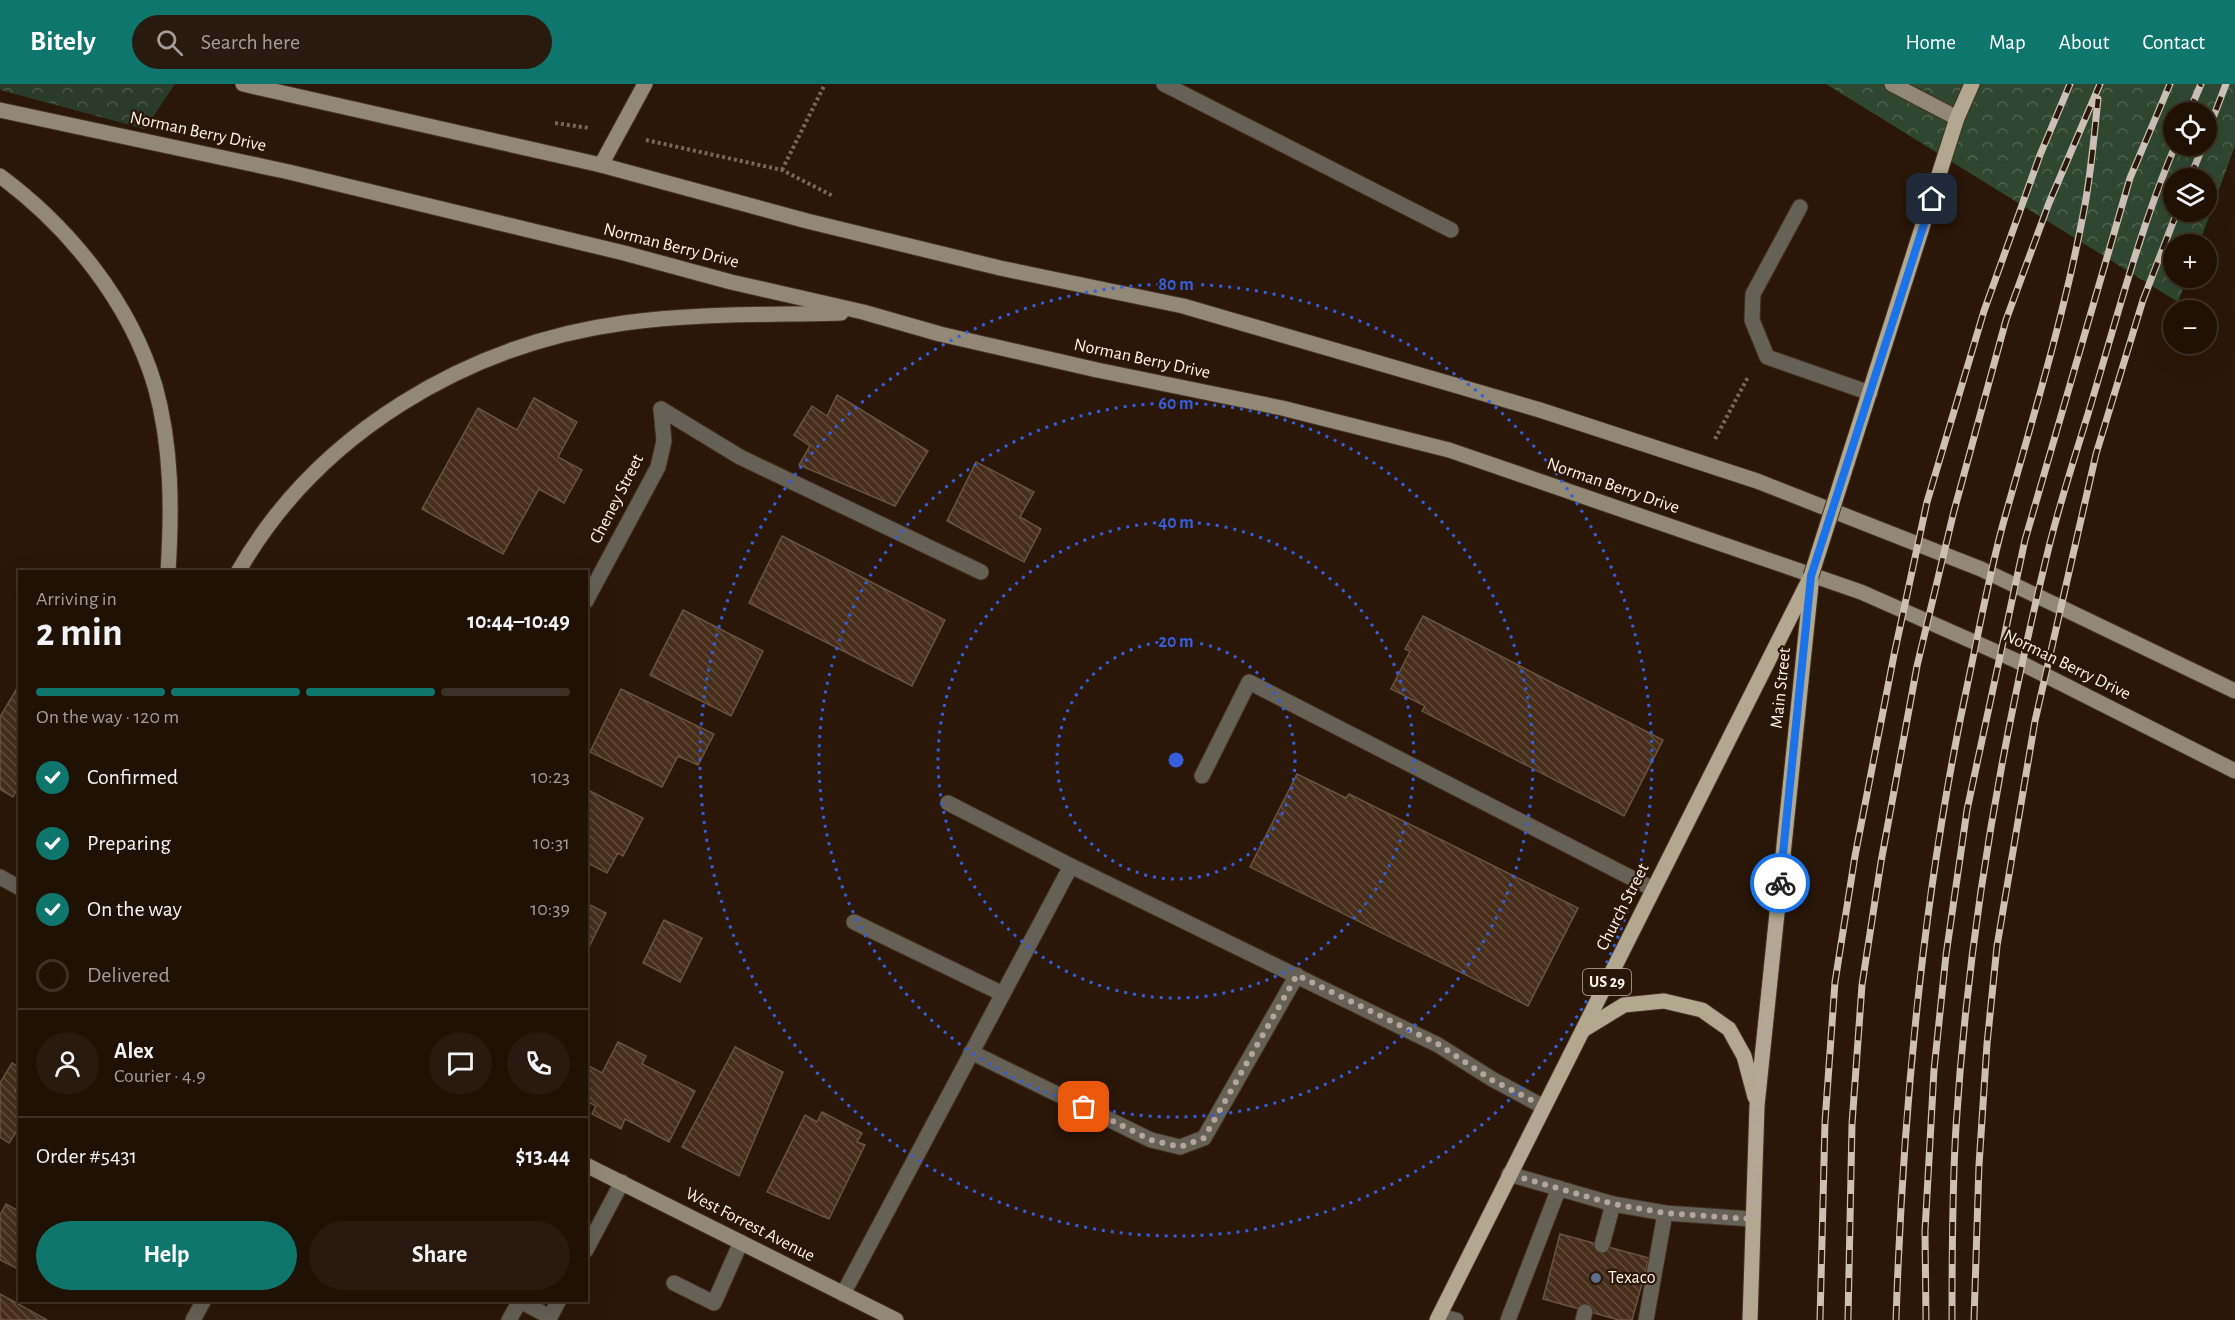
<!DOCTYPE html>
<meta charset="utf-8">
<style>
body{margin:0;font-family:"Alegreya Sans",sans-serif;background:#281a0f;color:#f1f3f6;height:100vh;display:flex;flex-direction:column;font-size:22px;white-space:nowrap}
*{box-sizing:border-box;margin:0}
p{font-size:20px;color:#a29d9a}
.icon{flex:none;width:33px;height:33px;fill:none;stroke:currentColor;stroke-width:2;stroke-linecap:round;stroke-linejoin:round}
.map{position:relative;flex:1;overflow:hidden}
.details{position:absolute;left:18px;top:486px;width:570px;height:732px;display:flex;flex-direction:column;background:#201105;border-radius:0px;box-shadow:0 6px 24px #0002,0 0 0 2px #3d3127}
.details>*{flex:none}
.fabs{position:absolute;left:2163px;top:18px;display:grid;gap:12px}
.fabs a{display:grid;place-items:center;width:54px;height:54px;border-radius:50%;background:#201105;box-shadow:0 6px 24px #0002,0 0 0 2px #3d3127;font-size:30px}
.pin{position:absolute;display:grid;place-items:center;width:51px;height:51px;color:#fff;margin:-26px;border-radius:12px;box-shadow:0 3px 9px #0006}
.courier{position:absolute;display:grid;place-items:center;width:60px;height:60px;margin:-30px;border:4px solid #1a73e8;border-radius:50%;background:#fff;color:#222;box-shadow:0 2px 8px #0007}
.headline em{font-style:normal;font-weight:600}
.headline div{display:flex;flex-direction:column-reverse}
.headline{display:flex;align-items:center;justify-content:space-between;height:102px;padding:0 18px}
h1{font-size:39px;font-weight:600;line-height:45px}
.bar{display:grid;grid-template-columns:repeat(4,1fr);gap:9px 6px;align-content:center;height:72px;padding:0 18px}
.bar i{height:8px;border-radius:4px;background:#3d3127}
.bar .current{background:#0f766e}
.bar p{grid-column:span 4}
.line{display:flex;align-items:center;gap:15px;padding:0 18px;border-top:2px solid #3d3127}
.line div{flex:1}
.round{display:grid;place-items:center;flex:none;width:63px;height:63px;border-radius:32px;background:#281a0f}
ol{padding:0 18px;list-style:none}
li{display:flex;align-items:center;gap:18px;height:66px}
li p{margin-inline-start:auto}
li .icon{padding:6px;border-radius:50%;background:#0f766e;color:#fff;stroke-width:4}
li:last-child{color:#a29d9a}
li i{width:33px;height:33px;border:3px solid #3d3127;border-radius:50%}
.button{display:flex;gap:12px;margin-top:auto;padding:12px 18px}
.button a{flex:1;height:69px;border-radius:36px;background:#0f766e;color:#fff;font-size:24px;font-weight:600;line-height:69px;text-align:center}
.button a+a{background:#281a0f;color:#f1f3f6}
header{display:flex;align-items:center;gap:36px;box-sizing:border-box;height:84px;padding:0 30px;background:#0f766e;color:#fff}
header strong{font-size:28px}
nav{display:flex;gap:33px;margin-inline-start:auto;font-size:21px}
.search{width:420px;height:54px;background:#281a0f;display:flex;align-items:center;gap:15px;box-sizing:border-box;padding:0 21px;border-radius:33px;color:#a29d9a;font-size:22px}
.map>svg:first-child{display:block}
</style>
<header>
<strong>Bitely</strong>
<div class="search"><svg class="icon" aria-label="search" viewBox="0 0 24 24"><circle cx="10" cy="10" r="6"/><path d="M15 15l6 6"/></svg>Search here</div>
<nav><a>Home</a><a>Map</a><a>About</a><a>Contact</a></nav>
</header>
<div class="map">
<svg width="2235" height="1236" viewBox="0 0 2235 1236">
<defs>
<pattern id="forest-crowns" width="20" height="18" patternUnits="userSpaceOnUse" patternTransform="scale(1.5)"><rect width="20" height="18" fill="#2f4731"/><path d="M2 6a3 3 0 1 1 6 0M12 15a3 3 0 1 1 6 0" fill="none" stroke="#4e624f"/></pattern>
<pattern id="park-crowns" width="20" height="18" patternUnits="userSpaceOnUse" patternTransform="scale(1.5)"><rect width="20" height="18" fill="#2a3a2b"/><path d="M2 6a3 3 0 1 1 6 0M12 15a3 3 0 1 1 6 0" fill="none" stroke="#4a574a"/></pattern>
<pattern id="building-back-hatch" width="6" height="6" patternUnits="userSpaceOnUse" patternTransform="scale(1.5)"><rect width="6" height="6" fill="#462e1a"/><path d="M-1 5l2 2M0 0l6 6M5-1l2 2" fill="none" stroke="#624d3b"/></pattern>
</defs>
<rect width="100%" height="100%" fill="#2a1707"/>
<path fill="url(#forest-crowns)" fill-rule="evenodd" d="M1826 0H2235V62L2199 160H2174V194H2187L2178 218ZM2174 28H2206V62H2174ZM2174 94H2206V128H2174Z"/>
<path fill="url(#park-crowns)" d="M0 0H175L145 45 0 6Z"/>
<g fill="url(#building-back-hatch)" stroke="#6a5341" stroke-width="1.5">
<path d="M837 311 928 367 895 422 799 381 810 362 794 351 812 322 827 332Z"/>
<path d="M534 314 577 338 558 373 582 386 564 419 539 405 503 470 422 425 478 324 517 346Z"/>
<path d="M976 378 1034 408 1020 433 1041 445 1024 478 947 437Z"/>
<path d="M782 452 945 536 912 602 749 519Z"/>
<path d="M683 526 763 567 731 632 650 591Z"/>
<path d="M1423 532 1663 656 1624 732 1422 627 1425 622 1391 605 1410 567 1405 565Z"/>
<path d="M20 599V708L17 706 13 713 0 705V633Z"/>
<path d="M621 605 714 650 698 681 678 672 662 703 590 668Z"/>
<path d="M1297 690 1346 714 1349 710 1578 824 1528 922 1250 783Z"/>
<path d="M586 705 643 734 623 772 618 769 607 789 586 778Z"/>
<path d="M586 819 606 829 586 869Z"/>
<path d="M664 836 702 854 680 898 643 879Z"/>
<path d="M618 958 646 972 642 980 695 1007 669 1058 625 1035 621 1045 592 1030 596 1022 586 1017V986L589 982 602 989Z"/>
<path d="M735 963 783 988 739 1092 682 1063Z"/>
<path d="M12 979 20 984V1000L15 1007 20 1010V1042L9 1059 0 1053V999Z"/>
<path d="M822 1028 862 1049 857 1058 865 1061 829 1135 767 1108 805 1031 817 1038Z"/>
<path d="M6 1120 20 1128V1186L0 1176V1131Z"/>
<path d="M1560 1150 1649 1174 1632 1236H1619L1543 1215Z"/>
<path d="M0 1210 47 1236H0Z"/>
</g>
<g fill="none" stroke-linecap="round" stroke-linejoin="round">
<g stroke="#433122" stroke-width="17">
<g id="lane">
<path d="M1164 0 1451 146"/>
<path d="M1800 123 1753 210 1752 236 1767 273 1870 309"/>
<path d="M661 325 740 373 981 488"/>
<path d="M1202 692 1249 598 1653 805"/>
<path d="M948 719 1071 782"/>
<path d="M854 838 1003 910"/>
<path d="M971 968 1151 1056 1180 1063 1204 1054 1297 891"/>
<path d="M1509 1090 1613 1120 1665 1129 1752 1135"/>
<path d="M1602 1161 1613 1120"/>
<path d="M586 1166 622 1098"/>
<path d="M674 1199 714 1219 741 1158"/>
<path d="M843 1210 1071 782 1438 961 1492 995 1544 1023"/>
<path d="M1439 1232 1456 1236"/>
<path d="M509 1236 520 1217 550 1233 559 1216"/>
<path d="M1508 1236 1559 1104"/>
<path d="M1583 1236 1585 1228"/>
<path d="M1646 1236 1665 1129"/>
</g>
</g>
<g stroke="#433122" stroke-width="17">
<g id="street">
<path d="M586 517 658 383 664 357 661 325"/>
<path d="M0 793 20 804"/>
<path d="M193 1236 204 1216"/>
</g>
</g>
<g stroke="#433122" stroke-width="17">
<g id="secondary">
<path d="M243 0 601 81 807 137 1000 184 1183 222 1540 326 1757 397 1981 485 2235 607"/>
<path d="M1892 0 1957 34"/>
<path d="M0 26 289 88 624 169 731 198 863 228 940 250 1097 286 1282 324 1449 366 1861 508 2017 577 2235 687"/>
<path d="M601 81 645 0"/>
<path d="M0 92C69 143 130 218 155 302 172 362 172 426 168 488"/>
<path d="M238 488C317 349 468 260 624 239 695 229 769 231 841 229"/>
<path d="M586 1081 896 1236"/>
</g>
</g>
<g stroke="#433122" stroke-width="17">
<g id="primary">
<path d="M1847 379 1957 34 1972 0"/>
<path d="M1583 946 1624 921 1664 917 1702 926 1729 945 1744 972 1755 1013"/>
<path d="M1437 1236 1811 492"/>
<path d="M1750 1236 1757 1022 1811 501"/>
</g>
</g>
<g stroke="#78685b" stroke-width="4" stroke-dasharray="3 3" stroke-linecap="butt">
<path d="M555 39 589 44"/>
<path d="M646 56 782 86 833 112"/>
<path d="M782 86 825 0"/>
<path d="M1715 355 1748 293"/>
</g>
<use href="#lane" stroke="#666156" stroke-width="15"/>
<use href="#street" stroke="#666156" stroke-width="15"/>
<use href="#secondary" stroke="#918876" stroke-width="15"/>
<use href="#primary" stroke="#b2a78f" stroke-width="15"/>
<g stroke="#ccbfb4" stroke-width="7">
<g id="rail">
<path d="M2189 28 2201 0"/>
<path d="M2206 52 2226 0"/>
<path d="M2190 94 2203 62"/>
<path d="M1820 1236 1825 1038 1835 898 1855 772 1894 571 1927 418 1984 227 2040 71 2070 0"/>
<path d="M1848 1236 1852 1040 1862 901 1881 778 1917 582 1954 427 2006 236 2049 119 2100 0"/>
<path d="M1896 1236C1903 1022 1923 808 1968 598 1979 546 1989 492 2003 440 2032 336 2064 233 2084 126 2091 90 2094 52 2098 15"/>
<path d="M1926 1236 1925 1147 1934 986 1946 871 1967 726 2025 456 2130 94 2170 0"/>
<path d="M1952 1236C1952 1172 1952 1107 1956 1043 1968 852 2002 656 2047 471 2059 420 2076 370 2091 320 2117 233 2140 145 2175 62"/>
<path d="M1974 1236 1979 1081 1987 960 1997 862 2035 637 2096 370 2143 216 2177 128"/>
</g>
</g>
<use href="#rail" stroke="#2a1707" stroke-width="4.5" stroke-dasharray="14" stroke-linecap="butt"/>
<g stroke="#433122" stroke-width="17" stroke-linecap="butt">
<path id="primary-bridge" d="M1811 492 1847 379"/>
</g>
<use href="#primary-bridge" stroke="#b2a78f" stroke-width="15"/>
</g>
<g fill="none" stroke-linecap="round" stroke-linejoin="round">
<path stroke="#b4a69b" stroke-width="6" stroke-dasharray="0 10.8" d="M1084 1023 1151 1056 1180 1063 1204 1054 1297 891 1438 960 1492 996 1545 1023 1509 1090 1613 1120 1665 1129 1752 1135 1757 1022 1780 799"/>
<path stroke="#1a73e8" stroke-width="8" d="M1780 799 1811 492 1932 115"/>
</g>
<g fill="none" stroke="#345eda" stroke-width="3" stroke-dasharray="3 6">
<circle cx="1176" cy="676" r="119"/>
<circle cx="1176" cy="676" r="238"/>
<circle cx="1176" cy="676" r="357"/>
<circle cx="1176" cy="676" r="476"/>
</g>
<circle fill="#5c6f8a" stroke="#2a1707" stroke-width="2" cx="1596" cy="1194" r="6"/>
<g text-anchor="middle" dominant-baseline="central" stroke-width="4.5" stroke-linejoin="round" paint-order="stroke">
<rect fill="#2a1707" stroke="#beb1a6" stroke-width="1.5" x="1583" y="885" width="48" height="26" rx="4.5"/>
<g font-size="16" font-weight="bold" fill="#fef3ea">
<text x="1607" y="898">US 29</text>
</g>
<g font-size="18" fill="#fef3ea" stroke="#2a1707">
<text transform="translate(198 48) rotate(12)">Norman Berry Drive</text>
<text transform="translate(671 162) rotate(14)">Norman Berry Drive</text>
<text transform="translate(1142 275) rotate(12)">Norman Berry Drive</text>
<text transform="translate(1613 402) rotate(19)">Norman Berry Drive</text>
<text transform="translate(617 415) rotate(-63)">Cheney Street</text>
<text transform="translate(2067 581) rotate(26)">Norman Berry Drive</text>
<text transform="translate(1781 604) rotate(-84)">Main Street</text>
<text transform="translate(1623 823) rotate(-63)">Church Street</text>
<text transform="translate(750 1141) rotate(27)">West Forrest Avenue</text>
</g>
<g font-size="18" fill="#fef3ea" stroke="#2a1707" text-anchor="start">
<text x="1608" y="1194">Texaco</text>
</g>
</g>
<circle cx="1176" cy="676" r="9" fill="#345eda" stroke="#2a1707" stroke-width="3"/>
<g font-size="18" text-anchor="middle" font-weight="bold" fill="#345eda" stroke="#2a1707" stroke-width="4.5" stroke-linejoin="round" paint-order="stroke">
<text x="1176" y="206">80 m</text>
<text x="1176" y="325">60 m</text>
<text x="1176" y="444">40 m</text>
<text x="1176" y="563">20 m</text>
</g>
</svg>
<div class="fabs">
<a><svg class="icon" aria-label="locate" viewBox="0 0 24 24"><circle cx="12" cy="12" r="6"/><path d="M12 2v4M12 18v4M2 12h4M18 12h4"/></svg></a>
<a><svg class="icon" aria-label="layers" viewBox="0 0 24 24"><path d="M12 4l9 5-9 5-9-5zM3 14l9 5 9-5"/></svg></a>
<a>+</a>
<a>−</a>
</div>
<div class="pin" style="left:1084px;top:1023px;background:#ea580c"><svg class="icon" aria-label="bag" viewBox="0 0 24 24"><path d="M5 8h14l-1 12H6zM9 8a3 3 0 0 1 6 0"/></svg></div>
<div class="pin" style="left:1932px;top:115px;background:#1f2937"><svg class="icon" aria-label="home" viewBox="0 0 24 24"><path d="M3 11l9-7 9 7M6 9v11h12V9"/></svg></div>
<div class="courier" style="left:1780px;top:799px"><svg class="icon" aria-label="bike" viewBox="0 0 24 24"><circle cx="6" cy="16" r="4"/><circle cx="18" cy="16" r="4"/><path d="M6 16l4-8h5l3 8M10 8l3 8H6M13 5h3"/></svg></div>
<section class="details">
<div class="headline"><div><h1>2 min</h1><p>Arriving in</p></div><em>10:44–10:49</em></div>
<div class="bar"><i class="current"></i><i class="current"></i><i class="current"></i><i></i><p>On the way · 120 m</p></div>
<ol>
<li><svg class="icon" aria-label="check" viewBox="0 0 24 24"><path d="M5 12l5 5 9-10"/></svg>Confirmed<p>10:23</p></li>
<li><svg class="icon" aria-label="check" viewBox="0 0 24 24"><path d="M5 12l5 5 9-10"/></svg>Preparing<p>10:31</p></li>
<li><svg class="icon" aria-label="check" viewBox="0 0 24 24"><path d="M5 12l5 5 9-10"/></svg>On the way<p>10:39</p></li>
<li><i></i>Delivered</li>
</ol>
<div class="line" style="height:108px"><a class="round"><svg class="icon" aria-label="person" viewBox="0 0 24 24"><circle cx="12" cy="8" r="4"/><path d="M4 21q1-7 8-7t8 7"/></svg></a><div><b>Alex</b><p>Courier · 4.9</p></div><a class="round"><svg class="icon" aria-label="chat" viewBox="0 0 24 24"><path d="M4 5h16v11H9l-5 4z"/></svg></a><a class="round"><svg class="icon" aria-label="phone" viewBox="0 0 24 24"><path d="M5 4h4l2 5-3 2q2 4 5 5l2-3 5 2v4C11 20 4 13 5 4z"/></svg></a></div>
<div class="line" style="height:78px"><div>Order #5431</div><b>$13.44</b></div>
<div class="button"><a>Help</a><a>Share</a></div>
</section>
</div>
